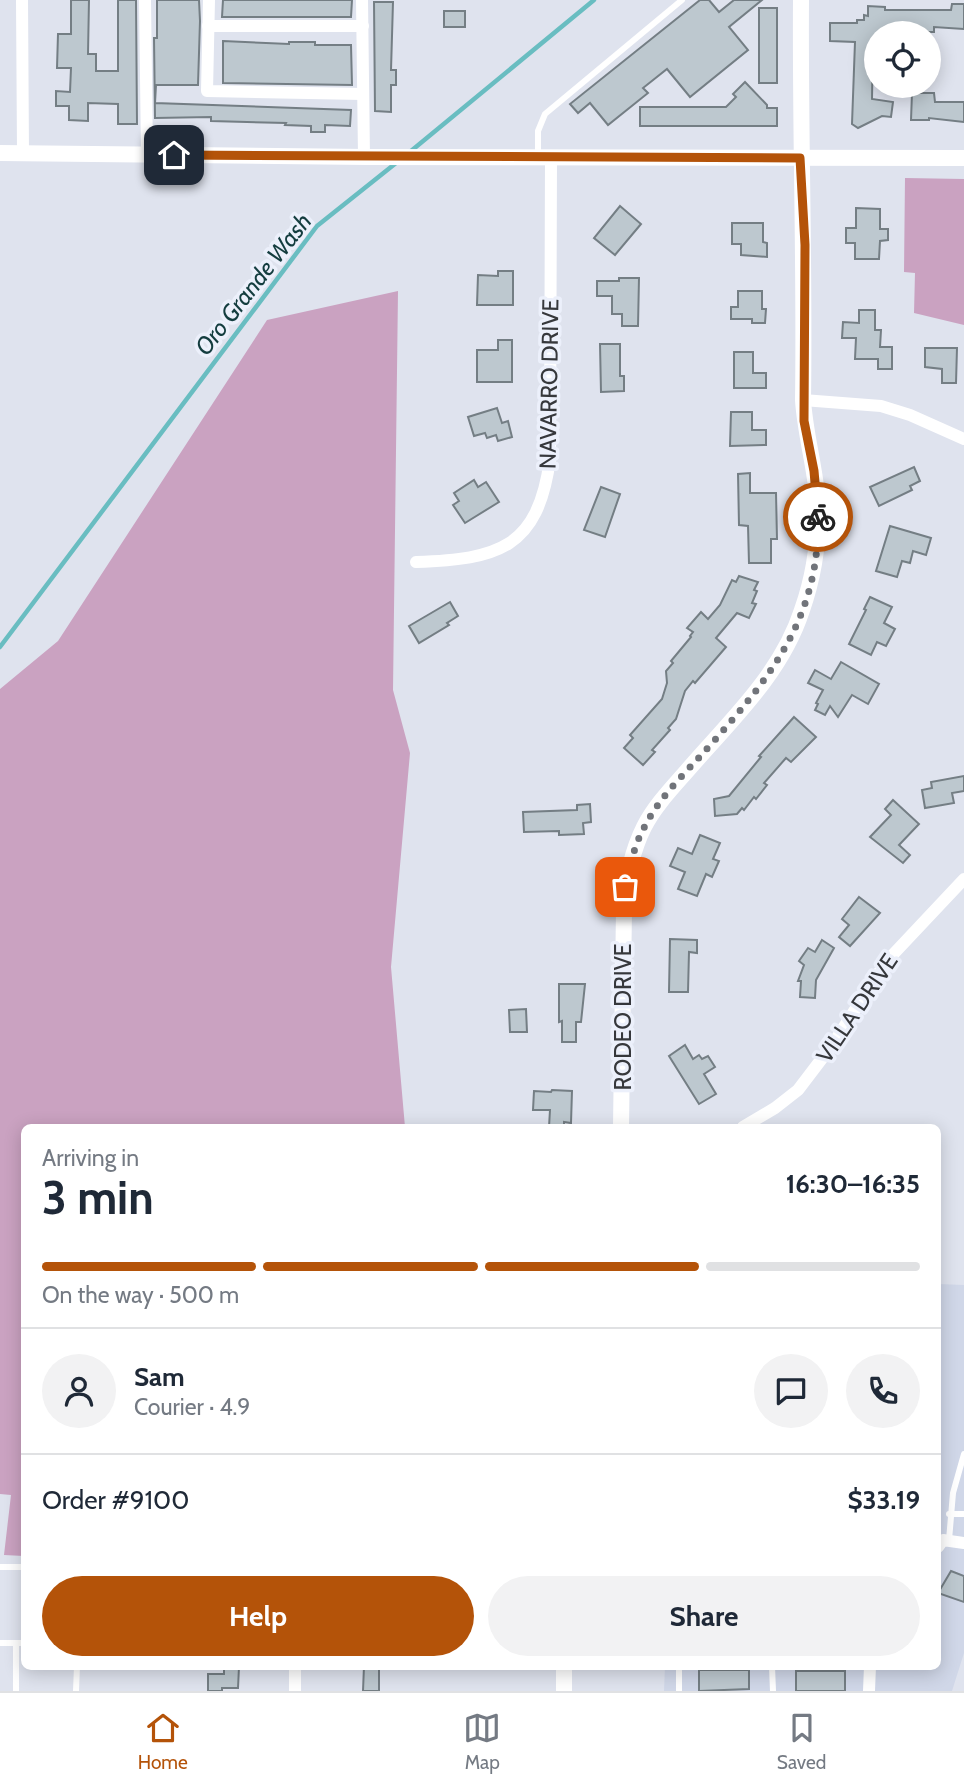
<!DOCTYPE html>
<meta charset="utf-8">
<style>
body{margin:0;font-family:Cabin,sans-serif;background:#f2f2f3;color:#1f2937;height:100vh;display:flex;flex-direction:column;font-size:26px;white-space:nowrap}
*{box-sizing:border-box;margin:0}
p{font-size:23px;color:#747a83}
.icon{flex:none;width:38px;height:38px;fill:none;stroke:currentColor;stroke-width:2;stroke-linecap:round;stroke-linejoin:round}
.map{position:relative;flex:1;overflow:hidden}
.drawer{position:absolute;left:21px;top:1124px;width:920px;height:546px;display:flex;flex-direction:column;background:#fff;border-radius:10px;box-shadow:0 4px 18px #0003}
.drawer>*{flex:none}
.fabs{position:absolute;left:864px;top:21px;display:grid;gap:14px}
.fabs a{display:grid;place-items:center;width:77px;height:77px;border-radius:50%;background:#fff;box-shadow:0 4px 18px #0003;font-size:35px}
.pin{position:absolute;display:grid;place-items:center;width:60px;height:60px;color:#fff;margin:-30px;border-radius:14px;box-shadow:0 4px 10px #0006}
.courier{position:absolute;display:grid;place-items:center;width:70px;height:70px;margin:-35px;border:5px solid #b45309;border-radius:50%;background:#fff;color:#222;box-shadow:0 2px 9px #0007}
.summary em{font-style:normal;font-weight:700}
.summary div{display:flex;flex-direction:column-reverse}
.summary{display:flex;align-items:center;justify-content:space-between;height:119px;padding:0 21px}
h1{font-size:46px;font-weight:700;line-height:52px}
.bar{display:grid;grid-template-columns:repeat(4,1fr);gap:10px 7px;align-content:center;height:84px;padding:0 21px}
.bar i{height:9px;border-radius:5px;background:#e0e1e3}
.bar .selected{background:#b45309}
.bar p{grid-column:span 4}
.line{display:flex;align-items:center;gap:18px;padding:0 21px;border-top:2px solid #e0e1e3}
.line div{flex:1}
.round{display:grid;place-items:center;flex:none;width:74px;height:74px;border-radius:37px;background:#f2f2f3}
.cta{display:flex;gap:14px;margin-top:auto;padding:14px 21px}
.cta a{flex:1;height:80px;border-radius:42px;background:#b45309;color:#fff;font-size:28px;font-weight:700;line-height:80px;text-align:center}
.cta a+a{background:#f2f2f3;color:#1f2937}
.menu{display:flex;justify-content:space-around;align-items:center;height:98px;border-top:2px solid #e0e1e3;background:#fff;font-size:19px;color:#747a83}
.menu a{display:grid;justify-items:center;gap:4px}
.menu .selected{color:#b45309}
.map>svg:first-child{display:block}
</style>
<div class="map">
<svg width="964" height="1691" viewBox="0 0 964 1691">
<rect width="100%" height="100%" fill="#dfe3ee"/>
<path fill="#d0d7e8" d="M938 1284 964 1285V1653L952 1691H664L665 1666H938Z"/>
<g fill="#caa2c1">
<path d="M905 178 964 179V325L914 313 915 273 904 272Z"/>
<path d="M398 291 393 690 410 753 391 967 405 1127H24V1556L4 1555 11 1495 0 1494V689L58 641 267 320Z"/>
</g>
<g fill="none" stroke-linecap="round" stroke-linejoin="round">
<g stroke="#69bdc1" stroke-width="4.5">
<path d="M411 151 594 0"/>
<path d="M0 647 317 226 396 163"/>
</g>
</g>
<g fill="#bdc8cf" stroke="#747e84" stroke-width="2">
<path d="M71 0H89L88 54H96V71H118V0H136L137 124H118V104L88 103V121L69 120V106H56V91L70 92 71 68H57L58 34H71Z"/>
<path d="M157 0H199L200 21 198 85H156L155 103 351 110 350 126 325 125V132H311V126L285 125 286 123 211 121V117L155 118 154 38H157Z"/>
<path d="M223 0H352L351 17H222Z"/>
<path d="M700 0H709L719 12 734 0H762L729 27 748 50 690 97 667 69 643 88 648 93 608 125 590 103 578 113 570 104Z"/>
<path d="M374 2H393L391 70H396V85H391V112L375 111Z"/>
<path d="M952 4H964V29L934 27V32H918V28H890V33H877V40H873L872 99 893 102 891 117 882 116 858 128 852 124 855 42 830 41V23H857V20H864V15L868 16V6L885 7V10H951Z"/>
<rect x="759" y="8" width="18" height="75"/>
<rect x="444" y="11" width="21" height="16"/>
<path d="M223 41 289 44V42H315V45H351L352 85 223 83Z"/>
<path d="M745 82 767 105V108H777V126H640V107H726L736 97 733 94Z"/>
<path d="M912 93H934L935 102H964V122L929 118V120H911Z"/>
<path d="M620 206 641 224 615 255 594 238Z"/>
<path d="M856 208 880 209V229H888V240L880 241 879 259H855V243H846V228H856Z"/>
<path d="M732 223H763V242L767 243V257L741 255V244H732Z"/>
<path d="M498 271H513V305H477L478 275 498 276Z"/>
<path d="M619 278H639L638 326H622V314H612V296H597V281H619Z"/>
<path d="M738 291H762V309H766L765 323H752V319H731V307H738Z"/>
<path d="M859 310H875V330H881L880 347H892V369H878V359H855L856 338H842L843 322 859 323Z"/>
<path d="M498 340H512V382H477V350H498Z"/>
<path d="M600 344H620V376H624V391L601 392Z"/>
<path d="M925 348H957L956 383H942V369L925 367Z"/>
<path d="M734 352H753V373H766V388H734Z"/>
<path d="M497 408 502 423 508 421 512 437 498 441 496 435 487 438 485 433 474 436 468 417Z"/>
<path d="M731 412H752V430H766V445L730 446Z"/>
<path d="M914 467 920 481 910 486 912 490 879 506 870 487Z"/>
<path d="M750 473V493H776L777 539H771V563H749L748 526 739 525 738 474Z"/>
<path d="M474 480 478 487 486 482 499 502 465 523 453 505 459 501 454 493Z"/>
<path d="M601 487 620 494 605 537 584 530Z"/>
<path d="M890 526 931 538 926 555 913 551 910 563 902 561 897 577 876 571Z"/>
<path d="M739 576 758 582 754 590 757 591 752 603 756 604 749 618 737 613 716 638 726 647 695 683 693 681 685 691 676 719 668 728 670 730 652 750 655 752 643 765 624 748 633 738 630 735 662 699 667 683 666 671 673 663 671 661 691 637 690 636 693 632 687 628 701 612 708 619 720 605 732 580 736 582Z"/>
<path d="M870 597 892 607 884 623 895 629 886 646 877 642 871 655 849 644 866 610 864 609Z"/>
<path d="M450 602 458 616 447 623 449 625 419 643 409 626Z"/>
<path d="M841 662 879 684 868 704 852 695 838 717 830 706 825 715 815 710 818 704 816 703 823 690 808 683 815 670 831 679Z"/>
<path d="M794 717 816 737 791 762 786 758 764 783 767 785 756 799 754 797 744 810 742 808 737 814 715 816 714 799 729 796 761 757 759 756Z"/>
<path d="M964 776V791L952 793 954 803 925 808 922 790 932 788 931 782Z"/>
<path d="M893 800 919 824 899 845 910 855 903 863 870 837 891 815 885 809Z"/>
<path d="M590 804 591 822 583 823 584 834 559 835V831L524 832 523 812 577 810V805Z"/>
<path d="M700 835 720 843 713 859 719 861 712 877 706 874 697 896 678 889 685 872 670 866 678 848 692 854Z"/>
<path d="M859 897 880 913 850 946 839 937 849 925 842 919Z"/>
<path d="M670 939 697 940V953L689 952 688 992H669Z"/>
<path d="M822 940 834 948 816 980 815 998 800 997 801 981H798L804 965 799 961 808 948 815 952Z"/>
<path d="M559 984H585L581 1022H576V1042H562V1021L559 1022Z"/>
<path d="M526 1009 527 1032H510L509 1010Z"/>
<path d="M685 1045 693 1059 699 1055 702 1059 708 1056 715 1067 704 1074 716 1094 699 1104 669 1056Z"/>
<path d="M552 1090 572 1091 571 1123 564 1122V1127H549L550 1110H533L534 1091 551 1092Z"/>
<path d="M951 1571 964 1576V1602L938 1593Z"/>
<path d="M224 1666 239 1667 238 1688H222V1691H208V1674H224Z"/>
<path d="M364 1666H379V1691H363Z"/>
<path d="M699 1670H749V1689L699 1691Z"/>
<rect x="796" y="1671" width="49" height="20"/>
</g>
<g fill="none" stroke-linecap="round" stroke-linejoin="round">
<g stroke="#fff" stroke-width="6">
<path d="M538 156V131L545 114 682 0"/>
<path d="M949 1514H964"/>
<path d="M949 1540 953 1493 964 1454"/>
<path d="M0 1567H24"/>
<path d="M0 1643H24"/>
<path d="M16 1643V1691"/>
<path d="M772 1666 773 1691"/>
<path d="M76 1691 77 1666"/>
<path d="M679 1691V1666"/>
</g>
<g stroke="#fff" stroke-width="12">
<path d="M22 0 23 153"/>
<path d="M145 0 147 154"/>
<path d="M209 0 207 91 363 94"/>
<path d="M362 0 364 157"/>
<path d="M208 26H363"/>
<path d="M803 400 881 406 910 415 964 439"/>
<path d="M416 562C498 559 538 549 550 459L551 158"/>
<path d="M743 1127 775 1108 798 1090 833 1044 885 963 964 879"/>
<path d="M938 1547 943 1540 964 1543"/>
<path d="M295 1691V1666"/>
<path d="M869 1691 870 1666"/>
</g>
<g stroke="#fff" stroke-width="16">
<path d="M0 153 367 157 964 158"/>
<path d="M621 1127 624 909C626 880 631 853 644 827 654 807 671 789 686 772 729 722 781 675 802 610 815 573 820 533 817 495 814 463 805 432 803 400 805 267 800 133 801 0"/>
<path d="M564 1691V1666"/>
</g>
</g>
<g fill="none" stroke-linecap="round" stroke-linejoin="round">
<path stroke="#71747a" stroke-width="7" stroke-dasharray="0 12.6" d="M625 887C630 866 634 845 645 826 659 798 684 774 705 751 769 679 820 619 818 517"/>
<path stroke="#b45309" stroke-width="9" d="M174 155 800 158 805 245 804 421 814 471 818 517"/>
</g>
<g text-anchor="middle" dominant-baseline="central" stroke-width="7" stroke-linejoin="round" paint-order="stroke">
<g font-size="23" fill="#36383c" stroke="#ecf0fb">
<text transform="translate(549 384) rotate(-89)">NAVARRO DRIVE</text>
<text transform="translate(857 1008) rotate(-56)">VILLA DRIVE</text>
<text transform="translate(623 1017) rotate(-90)">RODEO DRIVE</text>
</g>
<g font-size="24" font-style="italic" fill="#143d3f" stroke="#ecf0fb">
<text transform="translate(253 284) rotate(-52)">Oro Grande Wash</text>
</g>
</g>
</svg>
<div class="fabs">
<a><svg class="icon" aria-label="locate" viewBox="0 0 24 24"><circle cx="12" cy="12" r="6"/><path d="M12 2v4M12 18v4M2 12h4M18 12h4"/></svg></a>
</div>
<div class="pin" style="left:625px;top:887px;background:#ea580c"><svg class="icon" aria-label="bag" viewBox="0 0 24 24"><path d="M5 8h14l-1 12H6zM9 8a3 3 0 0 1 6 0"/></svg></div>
<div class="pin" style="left:174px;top:155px;background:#1f2937"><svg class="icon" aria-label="home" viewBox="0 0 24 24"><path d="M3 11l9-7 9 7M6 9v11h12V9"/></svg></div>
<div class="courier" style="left:818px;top:517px"><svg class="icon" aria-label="bike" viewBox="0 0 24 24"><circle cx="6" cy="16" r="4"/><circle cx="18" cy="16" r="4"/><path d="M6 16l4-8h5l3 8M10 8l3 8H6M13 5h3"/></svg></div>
<section class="drawer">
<div class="summary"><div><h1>3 min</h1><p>Arriving in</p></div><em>16:30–16:35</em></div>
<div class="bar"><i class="selected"></i><i class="selected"></i><i class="selected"></i><i></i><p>On the way · 500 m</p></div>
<div class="line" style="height:126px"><a class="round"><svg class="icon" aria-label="person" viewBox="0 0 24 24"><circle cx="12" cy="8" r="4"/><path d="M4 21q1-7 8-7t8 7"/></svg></a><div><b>Sam</b><p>Courier · 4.9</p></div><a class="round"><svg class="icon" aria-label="chat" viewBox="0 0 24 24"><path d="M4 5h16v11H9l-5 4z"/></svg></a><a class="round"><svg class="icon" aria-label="phone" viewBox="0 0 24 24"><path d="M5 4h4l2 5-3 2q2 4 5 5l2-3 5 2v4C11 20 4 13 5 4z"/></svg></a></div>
<div class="line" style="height:91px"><div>Order #9100</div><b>$33.19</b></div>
<div class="cta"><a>Help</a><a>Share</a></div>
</section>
</div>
<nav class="menu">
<a class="selected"><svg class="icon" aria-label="home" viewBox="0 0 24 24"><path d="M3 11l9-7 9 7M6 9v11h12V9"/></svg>Home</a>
<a><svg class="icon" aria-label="map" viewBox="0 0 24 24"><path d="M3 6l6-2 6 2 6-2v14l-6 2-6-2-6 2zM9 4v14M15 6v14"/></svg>Map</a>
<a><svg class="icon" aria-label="saved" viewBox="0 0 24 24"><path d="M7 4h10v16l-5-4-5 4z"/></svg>Saved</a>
</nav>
